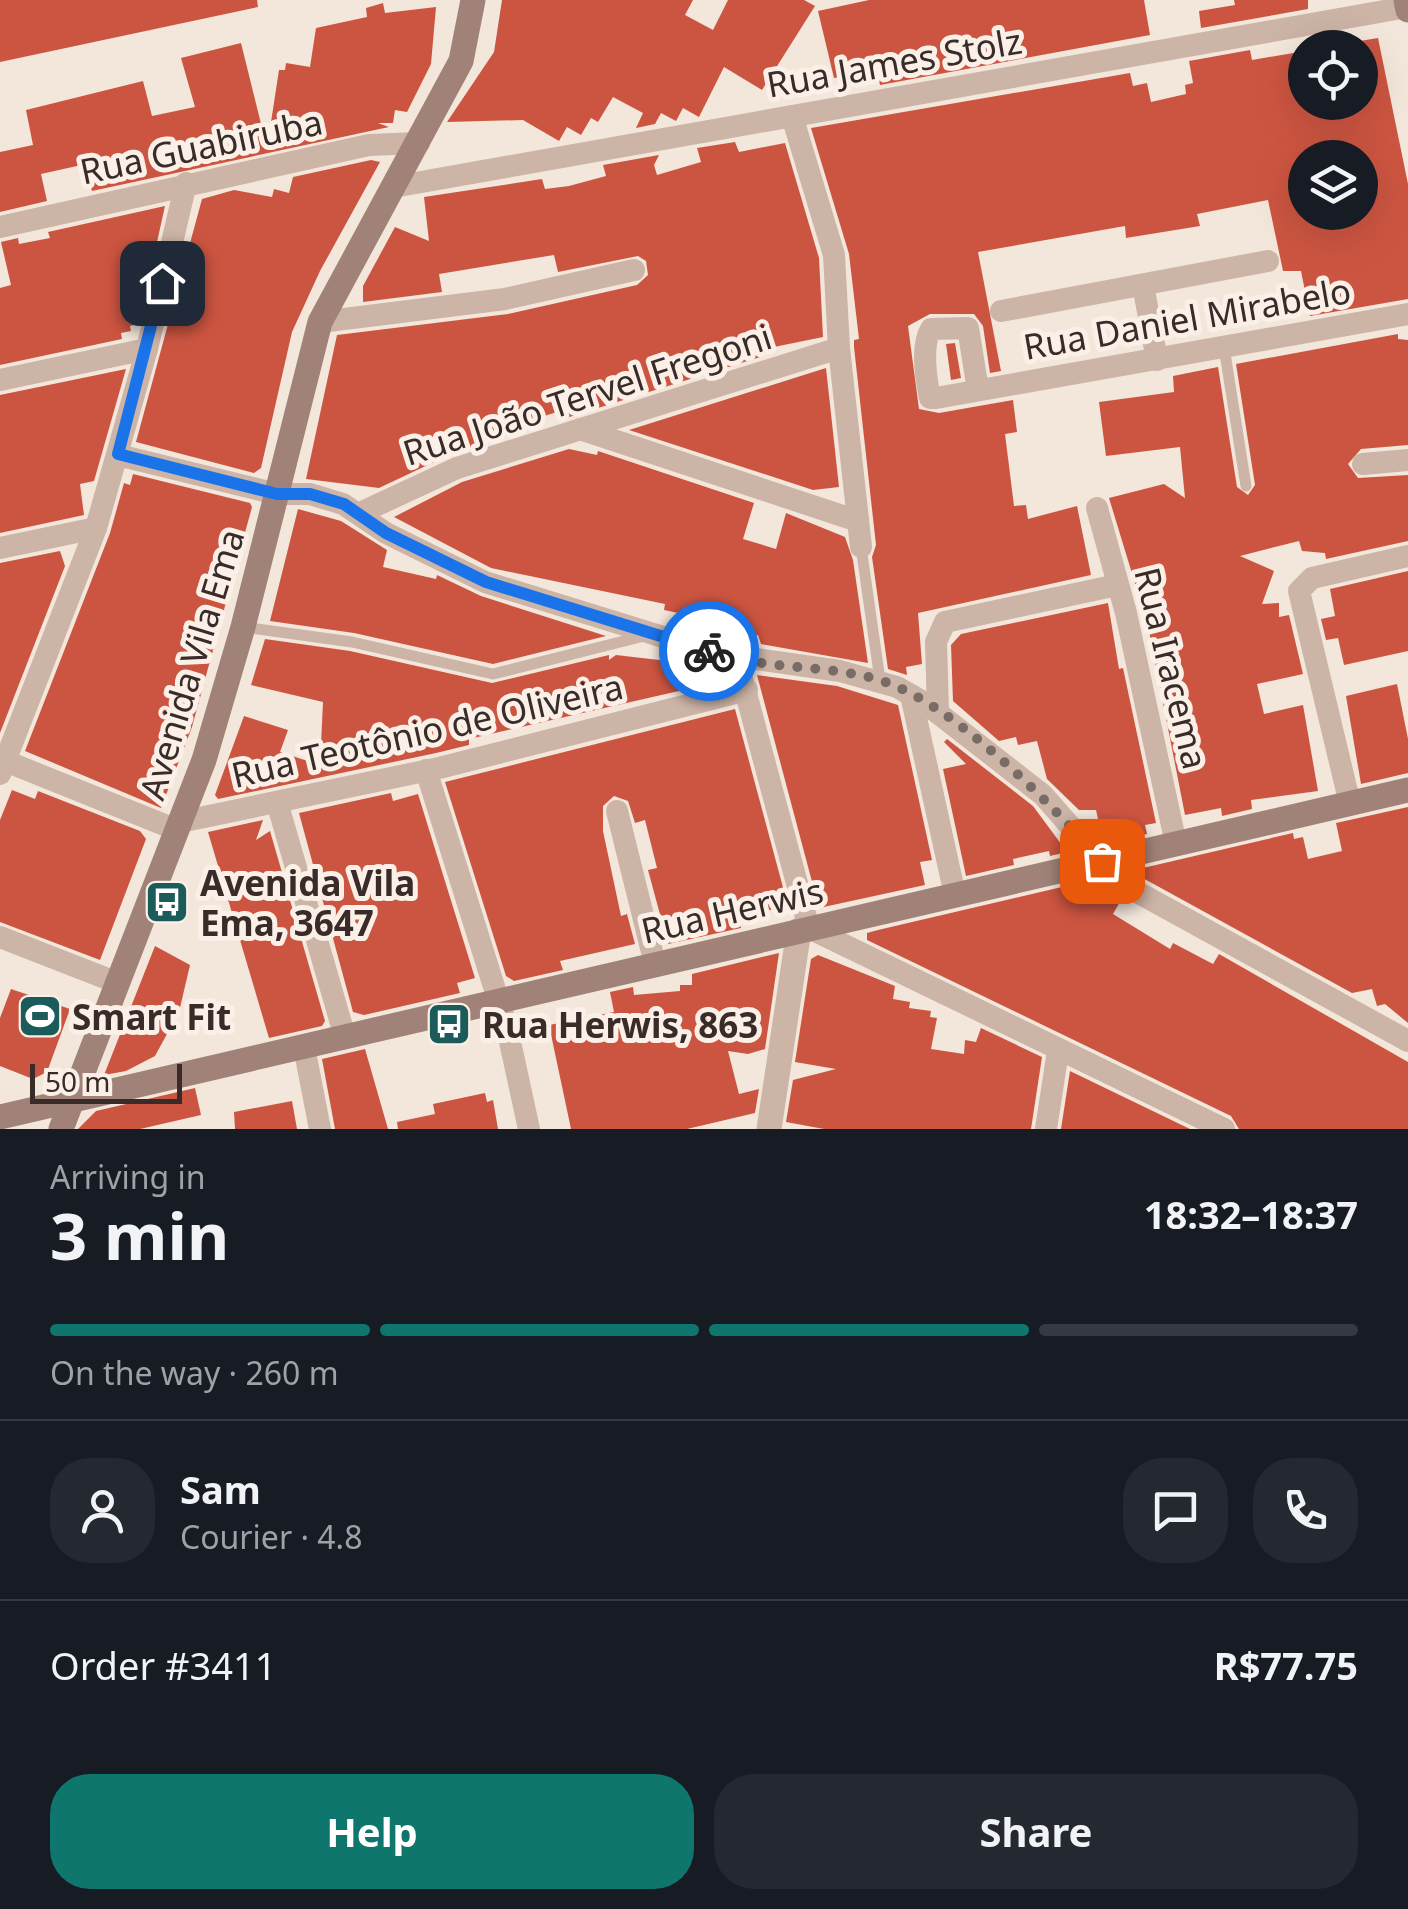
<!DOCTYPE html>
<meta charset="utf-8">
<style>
body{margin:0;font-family:"Noto Sans",sans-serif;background:#242831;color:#f1f3f6;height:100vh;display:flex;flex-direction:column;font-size:38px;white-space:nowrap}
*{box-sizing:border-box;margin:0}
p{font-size:32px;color:#9ea1a6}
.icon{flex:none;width:55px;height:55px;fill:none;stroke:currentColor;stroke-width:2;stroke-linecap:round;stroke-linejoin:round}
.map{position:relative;height:1129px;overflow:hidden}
.drawer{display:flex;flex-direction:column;background:#171b24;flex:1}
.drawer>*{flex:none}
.tools{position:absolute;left:1288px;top:30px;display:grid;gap:20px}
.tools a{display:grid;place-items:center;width:90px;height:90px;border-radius:50%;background:#171b24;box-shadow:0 10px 40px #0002;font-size:50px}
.scale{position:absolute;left:30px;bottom:25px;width:152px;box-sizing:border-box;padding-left:10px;border:5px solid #382b28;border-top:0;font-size:28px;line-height:35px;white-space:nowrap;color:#382b28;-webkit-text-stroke:8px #faf0e8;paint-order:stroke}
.pin{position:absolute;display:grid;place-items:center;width:85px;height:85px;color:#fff;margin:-42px;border-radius:20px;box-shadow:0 5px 15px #0006}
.courier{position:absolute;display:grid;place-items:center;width:100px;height:100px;margin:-50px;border:8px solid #1a73e8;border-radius:50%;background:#fff;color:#222;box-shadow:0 2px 12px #0007}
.summary em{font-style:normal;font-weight:700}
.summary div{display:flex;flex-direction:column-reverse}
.summary{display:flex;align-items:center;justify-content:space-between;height:170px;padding:0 50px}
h1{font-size:65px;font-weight:700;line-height:75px}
.bar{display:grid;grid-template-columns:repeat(4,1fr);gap:15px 10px;align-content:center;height:120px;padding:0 50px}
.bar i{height:12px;border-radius:8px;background:#363941}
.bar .selected{background:#0f766e}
.bar p{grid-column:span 4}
.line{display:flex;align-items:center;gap:25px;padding:0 50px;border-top:2px solid #363941}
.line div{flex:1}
.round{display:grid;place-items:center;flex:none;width:105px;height:105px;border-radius:40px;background:#242831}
.action{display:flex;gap:20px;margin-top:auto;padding:20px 50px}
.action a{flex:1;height:115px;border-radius:40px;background:#0f766e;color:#fff;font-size:40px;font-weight:700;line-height:115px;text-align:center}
.action a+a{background:#242831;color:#f1f3f6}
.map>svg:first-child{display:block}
</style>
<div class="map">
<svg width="1408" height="1129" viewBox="0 0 1408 1129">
<rect width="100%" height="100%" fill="#f3e6db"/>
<g fill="#cc5541" fill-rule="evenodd">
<path d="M0 0H257L258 7 0 62Z"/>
<path d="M502 0H693L685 15 713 30 728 0H804L815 6 762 90 724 67 699 117 683 108 676 121 661 113 655 124 636 128 643 113 613 97 598 122 591 118 581 135 567 127 559 141 523 120 447 122 494 52Z"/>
<path d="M869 0H1144L1150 35 880 85 877 70 834 78 818 11Z"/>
<path d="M1234 0H1308V9L1201 28 1199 11 1235 5Z"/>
<path d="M383 3 385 13 436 7 431 64 407 112 395 110 393 123H378L389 127 92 191 86 164 41 174 47 201 0 212V152L33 145 26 110 143 81 152 116 195 107 181 58 241 43 267 148 279 70H285L286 63 310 67 316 28 367 17 366 8Z"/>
<path d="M1378 38 1408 184V299L1310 316 1301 271H1283L1268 200 1197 214 1200 226 1126 238 1125 226 978 252 1001 371 990 373 983 326 974 314H930L908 326 919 409 939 413 1013 400 1017 432 1005 434 1014 506 1026 505 1028 519 1077 506 1091 575 918 613 922 664 906 667 907 675 888 669 872 557 876 545 854 347V340L859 339 849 254 811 128 1130 73 1133 86 1147 83 1151 102 1186 94 1185 85 1193 83 1189 61 1250 50 1252 60 1305 51V102H1360V41ZM1305 158H1360V212H1305Z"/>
<path d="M735 142 739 152 785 143 819 258 823 337 764 349 766 355 563 419 560 411 532 420 534 428 451 454 379 488 306 479 337 335 508 314 637 285 648 275 646 261 638 256 558 272 554 255 439 274 442 292 363 302V286L395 227 429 241 424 197 542 179 545 189 569 186 606 176 603 165 659 155 654 165 657 175 701 162 697 148Z"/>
<path d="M371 160 380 162 320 271 292 332 261 468 254 473 136 442 202 199 234 190 272 197 274 189 289 193 293 177Z"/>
<path d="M165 206 155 251 140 255 143 267 136 264 138 274H133L143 297 137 298 140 315 138 324 130 326 131 331 121 333 122 339 0 365V288L11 285 1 242 18 238 19 244 50 238 48 232Z"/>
<path d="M1398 334V339L1408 340V445L1361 449 1348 464 1358 478 1408 475V541L1326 559 1325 553 1302 551 1299 541 1240 556 1274 571 1262 604 1279 603V617L1289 615 1303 674 1257 684 1264 714 1303 705 1318 791 1251 800 1252 809 1222 816 1221 808 1185 815 1148 626 1109 498 1164 484 1185 498 1180 447 1106 456 1099 402 1174 392 1173 376 1218 367 1237 487 1248 495 1255 485 1236 364Z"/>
<path d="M955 343 961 378 951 380 946 344Z"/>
<path d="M826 368 839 487 813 490 629 430Z"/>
<path d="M126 369 94 481 80 484 84 515 0 533V395Z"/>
<path d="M569 449 597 455 598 451 754 503 743 539 776 549 786 513 845 537 853 560 868 663 761 644 758 635 738 640 711 636 701 633 693 616 664 610 665 604 491 568 394 517 462 482Z"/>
<path d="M133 474 250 503 252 507 192 727 161 808 25 751 110 533 124 483 130 485Z"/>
<path d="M298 509 341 521 387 550 383 567 436 579 437 575 481 596 606 636 493 664 354 633 270 621Z"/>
<path d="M60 551 65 566 0 733V563Z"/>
<path d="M1408 571V651L1344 665 1338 638 1326 640 1321 619 1335 616 1330 589Z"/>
<path d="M1108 603 1119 669 1123 668 1156 823 1145 825 1147 834 1126 839 1123 824 1100 828 1096 810H1079L1047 779 1037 741 1018 745 1016 737 999 741 953 701 951 645 961 634Z"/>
<path d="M265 639 350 651 492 683 609 655V660L616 655 685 663 692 688 469 739V745L436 753 218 799 215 795 244 716 288 730 280 752 320 765 323 702 251 685Z"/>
<path d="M757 675 837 686 898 705 932 860 920 862 925 885 819 908Z"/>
<path d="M1397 684 1408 739V773L1361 784 1346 696Z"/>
<path d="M735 709 788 906 739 917 741 928 668 944 648 870 657 868 645 820 635 823 628 801 614 796 603 806V831L621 916 627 914 635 944 560 961 563 970 514 981 506 976 445 782Z"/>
<path d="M947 739 1033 806 1067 852 1050 856 1049 851 1013 859 1014 865 966 876 943 769 966 764 944 742Z"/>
<path d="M12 790 35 799 38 791 140 831 146 839 100 960 0 922V820Z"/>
<path d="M391 793 393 801 418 794 475 978 457 983 460 993 364 1015 353 1012 299 813Z"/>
<path d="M1408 807V1023L1385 1004 1377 1006 1372 989 1352 993 1130 871 1293 833 1294 839 1303 837 1308 859 1342 851 1336 823Z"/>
<path d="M263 820 256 840 270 831 325 1021 322 1026 269 1038 208 832Z"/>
<path d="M1083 882 1121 900 1113 914 1170 949 1173 943 1213 964 1219 954 1408 1062V1129H1239L1231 1116 867 940V933L878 930Z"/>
<path d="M155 946 190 965 179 1012 155 1056 126 1071 104 1075Z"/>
<path d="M779 953 765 1049 748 1054 728 1051 739 1094 759 1089 755 1113 687 1129H571L549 1025 614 1012 610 992 633 987 634 995 680 991V985H692V974Z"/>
<path d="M818 955 895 986 893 999 910 1002 909 1008 931 1011 930 1017 937 1018 931 1049 964 1054 965 1040 976 1042 981 1028 1042 1057 1031 1129H824L786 1122 793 1080 836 1069 795 1062 811 959Z"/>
<path d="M11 989 70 1009 47 1072 33 1079 0 1066V1018Z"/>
<path d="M365 1049 388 1129H335L322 1059Z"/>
<path d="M1070 1071 1190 1129H1061Z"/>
<path d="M195 1088 201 1115 140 1129H78L96 1111Z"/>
<path d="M485 1093 487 1102 493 1100 498 1129H398L397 1122 435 1114 433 1104Z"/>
<path d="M292 1101 297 1129H235L234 1112Z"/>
</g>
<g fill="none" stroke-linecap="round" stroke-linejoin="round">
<g stroke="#ccb4a6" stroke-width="11">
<path d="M1224 347 1246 486"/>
<path d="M861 547 880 680"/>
<path d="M243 627 352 642 493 674 644 636"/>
</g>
<g stroke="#ccb4a6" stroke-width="22">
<path d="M792 116 834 255 839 348 861 547"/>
<path d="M393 187 1407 7"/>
<path d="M0 227 369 145 419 143"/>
<path d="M1143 285 1157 360"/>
<path d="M1001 311 1268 261"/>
<path d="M320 322 505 299 634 270"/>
<path d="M0 380 147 349"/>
<path d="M978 390 968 328 931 329C921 345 926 379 930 398H936L1408 314"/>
<path d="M580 429 858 521"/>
<path d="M118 455 277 494H310L343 504 386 533 485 582 715 653 840 671 897 687 925 703 1043 795 1119 882 1408 1041"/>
<path d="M1363 464 1408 460"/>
<path d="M1097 508 1126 613 1176 844"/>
<path d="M360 513 457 468 839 348"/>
<path d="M0 548 96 528"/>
<path d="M737 660 809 928 1224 1129"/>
<path d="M911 695 955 895"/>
<path d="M938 713 936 642 945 622 1117 585"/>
<path d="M0 759 177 830"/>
<path d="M426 770 507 1028 529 1129"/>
<path d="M0 774 96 528 147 349 186 183"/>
<path d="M277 802 345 1037"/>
<path d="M1350 804 1299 591 1312 578 1408 556"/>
<path d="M617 811 655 964"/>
<path d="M180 822 439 768 747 690"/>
<path d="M0 937 118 983"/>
<path d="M304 1047 320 1129"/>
<path d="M1046 1129 1058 1051"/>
</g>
<path stroke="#ccb4a6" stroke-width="25" d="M769 1129 799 930"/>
<g stroke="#a08278" stroke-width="25">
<path d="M1406 0 1408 10"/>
<path d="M0 1117 1408 790"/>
<path d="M61 1129 204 760 243 627 320 322 461 61 473 0"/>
</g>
</g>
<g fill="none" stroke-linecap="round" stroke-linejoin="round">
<path stroke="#796c67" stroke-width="10" stroke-dasharray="0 18" d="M709 651C763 670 822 664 876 679 951 700 1051 804 1102 861"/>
<path stroke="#1a73e8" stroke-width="12" d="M162 283 118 454 277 494H310L344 504 386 533 486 582 709 651"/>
</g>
<defs>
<g id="bus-square" transform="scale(2.25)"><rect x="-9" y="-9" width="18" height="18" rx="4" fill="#1b5b59" stroke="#faf0e8"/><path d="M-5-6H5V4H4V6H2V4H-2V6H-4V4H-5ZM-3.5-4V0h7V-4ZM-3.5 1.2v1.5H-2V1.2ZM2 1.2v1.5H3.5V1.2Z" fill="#fff"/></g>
<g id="stadium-square" transform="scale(2.25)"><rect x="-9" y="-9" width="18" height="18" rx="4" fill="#1b5b59" stroke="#faf0e8"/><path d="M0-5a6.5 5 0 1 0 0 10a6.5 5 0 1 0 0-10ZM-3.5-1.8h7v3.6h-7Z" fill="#fff"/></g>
</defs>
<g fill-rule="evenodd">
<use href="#bus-square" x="167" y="902"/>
<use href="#stadium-square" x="40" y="1016"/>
<use href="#bus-square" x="449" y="1024"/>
</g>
<g text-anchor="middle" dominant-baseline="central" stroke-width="10" stroke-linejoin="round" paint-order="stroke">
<g font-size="35" fill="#382b28" stroke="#faf0e8">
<text transform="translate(894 62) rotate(-10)">Rua James Stolz</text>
<text transform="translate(201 146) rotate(-12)">Rua Guabiruba</text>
<text transform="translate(1187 318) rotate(-10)">Rua Daniel Mirabelo</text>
<text transform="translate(587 394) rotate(-18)">Rua João Tervel Fregoni</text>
<text transform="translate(191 664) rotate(-73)">Avenida Vila Ema</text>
<text transform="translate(1172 668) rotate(76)">Rua Iracema</text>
<text transform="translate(427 730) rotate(-13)">Rua Teotônio de Oliveira</text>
<text transform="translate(732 910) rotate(-13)">Rua Herwis</text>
</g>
<g font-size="35" font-weight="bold" fill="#382b28" stroke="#faf0e8" text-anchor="start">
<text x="200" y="882">Avenida Vila<tspan x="200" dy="40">Ema, 3647</tspan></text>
<text x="72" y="1016">Smart Fit</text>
<text x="482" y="1024">Rua Herwis, 863</text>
</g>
</g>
</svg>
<div class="tools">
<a><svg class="icon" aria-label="locate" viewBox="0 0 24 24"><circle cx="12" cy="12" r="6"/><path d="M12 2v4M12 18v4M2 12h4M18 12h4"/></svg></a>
<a><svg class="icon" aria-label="layers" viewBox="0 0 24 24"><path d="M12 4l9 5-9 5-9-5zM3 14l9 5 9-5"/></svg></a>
</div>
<div class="scale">50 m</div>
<div class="pin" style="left:1102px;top:861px;background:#ea580c"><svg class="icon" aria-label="bag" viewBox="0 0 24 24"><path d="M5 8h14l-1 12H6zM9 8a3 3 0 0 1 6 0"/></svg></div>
<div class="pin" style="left:162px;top:283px;background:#1f2937"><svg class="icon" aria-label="home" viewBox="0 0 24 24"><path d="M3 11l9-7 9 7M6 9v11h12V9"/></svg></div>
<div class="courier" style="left:709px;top:651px"><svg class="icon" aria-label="bike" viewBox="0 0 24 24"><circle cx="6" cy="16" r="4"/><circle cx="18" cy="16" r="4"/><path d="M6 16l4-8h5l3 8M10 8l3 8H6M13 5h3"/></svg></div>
</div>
<section class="drawer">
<div class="summary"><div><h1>3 min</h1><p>Arriving in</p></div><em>18:32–18:37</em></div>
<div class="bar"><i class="selected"></i><i class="selected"></i><i class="selected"></i><i></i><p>On the way · 260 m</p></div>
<div class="line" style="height:180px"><a class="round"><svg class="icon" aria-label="person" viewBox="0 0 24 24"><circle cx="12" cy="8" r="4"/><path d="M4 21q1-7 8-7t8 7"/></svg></a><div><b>Sam</b><p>Courier · 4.8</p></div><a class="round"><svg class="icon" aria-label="chat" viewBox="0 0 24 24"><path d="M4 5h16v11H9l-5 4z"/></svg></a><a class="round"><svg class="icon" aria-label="phone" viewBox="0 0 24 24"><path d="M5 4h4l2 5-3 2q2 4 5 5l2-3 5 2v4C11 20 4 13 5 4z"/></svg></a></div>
<div class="line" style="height:130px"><div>Order #3411</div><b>R$77.75</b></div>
<div class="action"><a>Help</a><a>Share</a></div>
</section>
